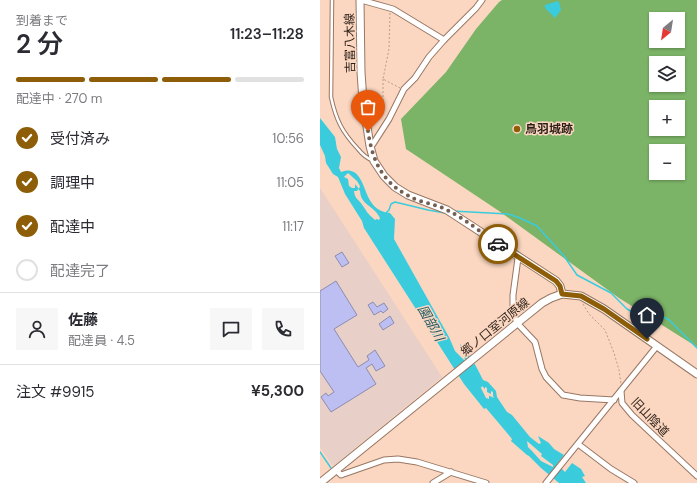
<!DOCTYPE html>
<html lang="ja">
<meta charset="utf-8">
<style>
body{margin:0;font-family:"DM Sans","Noto Sans JP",sans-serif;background:#f7f7f7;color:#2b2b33;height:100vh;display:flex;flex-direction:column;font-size:15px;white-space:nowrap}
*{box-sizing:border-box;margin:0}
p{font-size:13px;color:#7c7c81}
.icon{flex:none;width:22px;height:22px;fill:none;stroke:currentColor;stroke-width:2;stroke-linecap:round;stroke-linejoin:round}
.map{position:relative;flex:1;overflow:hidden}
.drawer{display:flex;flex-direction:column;background:#fff;width:320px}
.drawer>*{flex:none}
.needle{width:26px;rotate:210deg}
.fabs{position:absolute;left:329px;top:12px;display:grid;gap:8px}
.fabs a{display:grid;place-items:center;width:36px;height:36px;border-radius:0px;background:#fff;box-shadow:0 1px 3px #0004;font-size:20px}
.pin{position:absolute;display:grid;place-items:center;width:34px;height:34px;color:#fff;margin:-41px -17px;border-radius:50% 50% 50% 0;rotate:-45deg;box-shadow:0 0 4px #0007}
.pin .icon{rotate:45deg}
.courier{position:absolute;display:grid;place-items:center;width:40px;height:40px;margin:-20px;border:3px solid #8d5d07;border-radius:50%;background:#fff;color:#222;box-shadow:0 1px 5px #0007}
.overview em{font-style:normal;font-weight:600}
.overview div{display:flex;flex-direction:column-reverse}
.overview{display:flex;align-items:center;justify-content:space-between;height:68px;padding:0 16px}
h1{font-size:26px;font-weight:600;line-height:30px}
.bar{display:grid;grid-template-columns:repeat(4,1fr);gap:6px 4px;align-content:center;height:48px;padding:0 16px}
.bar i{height:5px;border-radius:3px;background:#e1e1e2}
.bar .selected{background:#8d5d07}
.bar p{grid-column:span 4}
.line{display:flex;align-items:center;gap:10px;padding:0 16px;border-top:1px solid #e1e1e2}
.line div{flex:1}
.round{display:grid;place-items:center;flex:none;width:42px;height:42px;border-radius:0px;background:#f7f7f7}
ol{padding:0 16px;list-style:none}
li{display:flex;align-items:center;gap:12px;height:44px}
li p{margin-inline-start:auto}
li .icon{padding:4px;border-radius:50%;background:#8d5d07;color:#fff;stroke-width:4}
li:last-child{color:#7c7c81}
li i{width:22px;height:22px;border:2px solid #e1e1e2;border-radius:50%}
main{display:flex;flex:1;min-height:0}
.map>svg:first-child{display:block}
</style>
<main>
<section class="drawer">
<div class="overview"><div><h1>2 分</h1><p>到着まで</p></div><em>11:23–11:28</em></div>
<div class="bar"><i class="selected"></i><i class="selected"></i><i class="selected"></i><i></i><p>配達中 · 270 m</p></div>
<ol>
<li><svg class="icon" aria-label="check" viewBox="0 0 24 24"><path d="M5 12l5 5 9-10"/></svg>受付済み<p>10:56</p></li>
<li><svg class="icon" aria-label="check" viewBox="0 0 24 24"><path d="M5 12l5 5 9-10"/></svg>調理中<p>11:05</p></li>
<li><svg class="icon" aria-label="check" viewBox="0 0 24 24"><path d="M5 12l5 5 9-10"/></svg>配達中<p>11:17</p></li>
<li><i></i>配達完了</li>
</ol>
<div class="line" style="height:72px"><a class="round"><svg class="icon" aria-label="person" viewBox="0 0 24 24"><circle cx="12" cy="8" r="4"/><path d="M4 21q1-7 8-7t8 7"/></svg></a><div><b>佐藤</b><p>配達員 · 4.5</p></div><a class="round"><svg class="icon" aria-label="chat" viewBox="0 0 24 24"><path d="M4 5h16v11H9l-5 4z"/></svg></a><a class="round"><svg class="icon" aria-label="phone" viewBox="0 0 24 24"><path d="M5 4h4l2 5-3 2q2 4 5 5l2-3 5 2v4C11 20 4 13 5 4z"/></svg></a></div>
<div class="line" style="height:52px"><div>注文 #9915</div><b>¥5,300</b></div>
</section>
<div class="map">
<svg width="377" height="483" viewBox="0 0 377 483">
<rect width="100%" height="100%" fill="#fbd7c1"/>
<path fill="#e8cfc7" d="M0 188 122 377 13 466 0 447Z"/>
<path fill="#7bb367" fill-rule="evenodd" d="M182 0H377V347L299 298 179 211 86 149 81 119 126 72 156 29 179 2ZM336 19H358V41H336ZM336 63H358V85H336ZM336 107H358V129H336ZM336 151H358V173H336Z"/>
<g fill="#3accdd" fill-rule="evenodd">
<path d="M238 1 239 2 241 10 235 18 225 8V5Z"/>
<path d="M0 118 15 137 17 149 21 157 19 168 21 172C24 171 28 170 31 171 48 175 42 211 70 213L75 219 74 239 129 337 135 351 145 361C145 354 140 351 140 344 150 355 157 367 163 380L168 382 176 391 177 397 187 412 192 415 210 437 219 444 221 443 218 436 229 443 234 449 244 455 237 464 245 472 252 463 261 469 265 476 262 477 266 483H239L221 468 209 456 207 455 191 441 192 439 166 408 164 409 144 384 44 228 42 221 25 194 18 177 13 174 6 163 5 156 0 145ZM28 173 37 181 40 186 39 189 35 184V188H32L29 186 28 179 24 177ZM38 189 40 191C41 206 54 205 60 218L59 220 57 219 55 220 54 219C48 214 47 212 43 206 39 199 35 200 34 191H37ZM162 386 165 389V387L167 388V392L171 394V391L173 392V396L174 398 170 396H169V399L166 398 161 388ZM207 441 222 454 221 456 233 465V467L221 461 212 451 208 447Z"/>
</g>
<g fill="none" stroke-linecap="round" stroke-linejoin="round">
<g stroke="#3accdd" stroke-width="1.5">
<path d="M132 211 188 214 200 218 217 226 244 256 257 275 291 293 307 309 316 314 342 317 348 319 377 348"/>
<path d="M66 213 69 210 71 204 75 202 108 210 125 213"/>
<path d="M0 452 11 468"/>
</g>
</g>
<g fill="#bdbef1" stroke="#8c8dae">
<path d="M22 252 29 263 22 267 15 256Z"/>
<path d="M16 281 37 315 14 329 38 367 49 360 47 356 55 350 65 366 56 371 52 364 46 368 56 384 11 412 1 397 6 393 8 396 14 392 0 371V291Z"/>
<path d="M53 302 57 307 64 303 68 309 63 313 61 311 54 315 48 305Z"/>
<path d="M70 316 74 323 63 330 59 324Z"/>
</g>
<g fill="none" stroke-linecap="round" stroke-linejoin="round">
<g stroke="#987764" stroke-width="4.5">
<path id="lane" d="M12 0 11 97C16 120 22 132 38 149 42 154 46 158 52 160"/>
</g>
<g stroke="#987764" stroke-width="7">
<g id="street">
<path d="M41 0 73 9 124 40"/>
<path d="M50 146 53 144 69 119 84 89 95 78 109 57 124 40 156 8 162 0"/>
<path d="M198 258 193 295V312L197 323 215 342 222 369 226 377 243 395 260 398 294 400"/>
<path d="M301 391 302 403 312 415 377 476"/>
<path d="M258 444 291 469 314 483"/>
<path d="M16 470 21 475 64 460 78 459 97 462 166 483"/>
<path d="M113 483 131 472"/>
<path d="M226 483 337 346"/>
</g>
</g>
<g stroke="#987764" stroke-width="9">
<g id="secondary">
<path d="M40 0 41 72 43 101 50 146 54 161 64 176 75 187 88 195 127 210 236 281 240 286 242 294"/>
<path d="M0 483 222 303 231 298 242 294 261 296 284 309 377 374"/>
</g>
</g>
<g stroke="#b89c8a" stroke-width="1" stroke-dasharray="2 2" stroke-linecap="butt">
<path d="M70 13 69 49 63 79 80 88"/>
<path d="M63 79V114"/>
<path d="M263 304 269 314 285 330 294 353 299 370 301 384"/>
</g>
<use href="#lane" stroke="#fff" stroke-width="2.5"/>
<use href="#street" stroke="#fff" stroke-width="5"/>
<use href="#secondary" stroke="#fff" stroke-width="7"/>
</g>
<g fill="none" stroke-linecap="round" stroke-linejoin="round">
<path stroke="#745f52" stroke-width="4" stroke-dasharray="0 7.2" d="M48 131C53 166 66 188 100 201 109 204 118 205 127 210 145 219 162 233 178 244"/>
<path stroke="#8d5d07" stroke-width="5" d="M178 244 236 281 240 286 242 294 261 296 284 309 327 339"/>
</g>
<circle fill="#8d5d07" stroke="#fbd7c1" stroke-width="1.5" cx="197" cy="129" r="4"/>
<g text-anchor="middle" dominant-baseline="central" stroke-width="3" stroke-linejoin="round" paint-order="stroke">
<g font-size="12" fill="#2c1f17" stroke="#fbd7c1">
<text transform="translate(30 43) rotate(-91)">吉富八木線</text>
<text transform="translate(175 327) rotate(-39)">郷ノ口室河原線</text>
<text transform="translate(330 417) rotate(46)">旧山陰道</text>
</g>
<g font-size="12" font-weight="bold" fill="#2c1f17" stroke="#fbd7c1" text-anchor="start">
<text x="205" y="129">鳥羽城跡</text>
</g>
<g font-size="13" font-style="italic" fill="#225b63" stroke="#fbd7c1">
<text transform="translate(111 323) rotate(61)">園部川</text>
</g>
</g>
</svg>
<div class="fabs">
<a><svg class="needle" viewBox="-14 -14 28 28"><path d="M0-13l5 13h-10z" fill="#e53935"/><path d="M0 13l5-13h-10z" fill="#7c7c81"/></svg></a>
<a><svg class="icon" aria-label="layers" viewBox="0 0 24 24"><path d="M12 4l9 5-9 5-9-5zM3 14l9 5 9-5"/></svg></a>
<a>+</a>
<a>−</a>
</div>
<div class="pin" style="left:48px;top:131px;background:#ea580c"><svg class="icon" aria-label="bag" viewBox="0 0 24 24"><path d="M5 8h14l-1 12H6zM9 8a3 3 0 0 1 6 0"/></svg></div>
<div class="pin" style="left:327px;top:339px;background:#1f2937"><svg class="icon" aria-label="home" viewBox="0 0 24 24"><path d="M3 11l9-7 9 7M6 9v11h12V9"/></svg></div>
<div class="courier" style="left:178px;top:244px"><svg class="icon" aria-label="car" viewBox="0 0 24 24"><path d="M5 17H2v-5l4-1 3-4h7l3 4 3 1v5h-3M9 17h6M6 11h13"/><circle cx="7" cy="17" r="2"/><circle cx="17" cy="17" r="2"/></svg></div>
</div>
</main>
